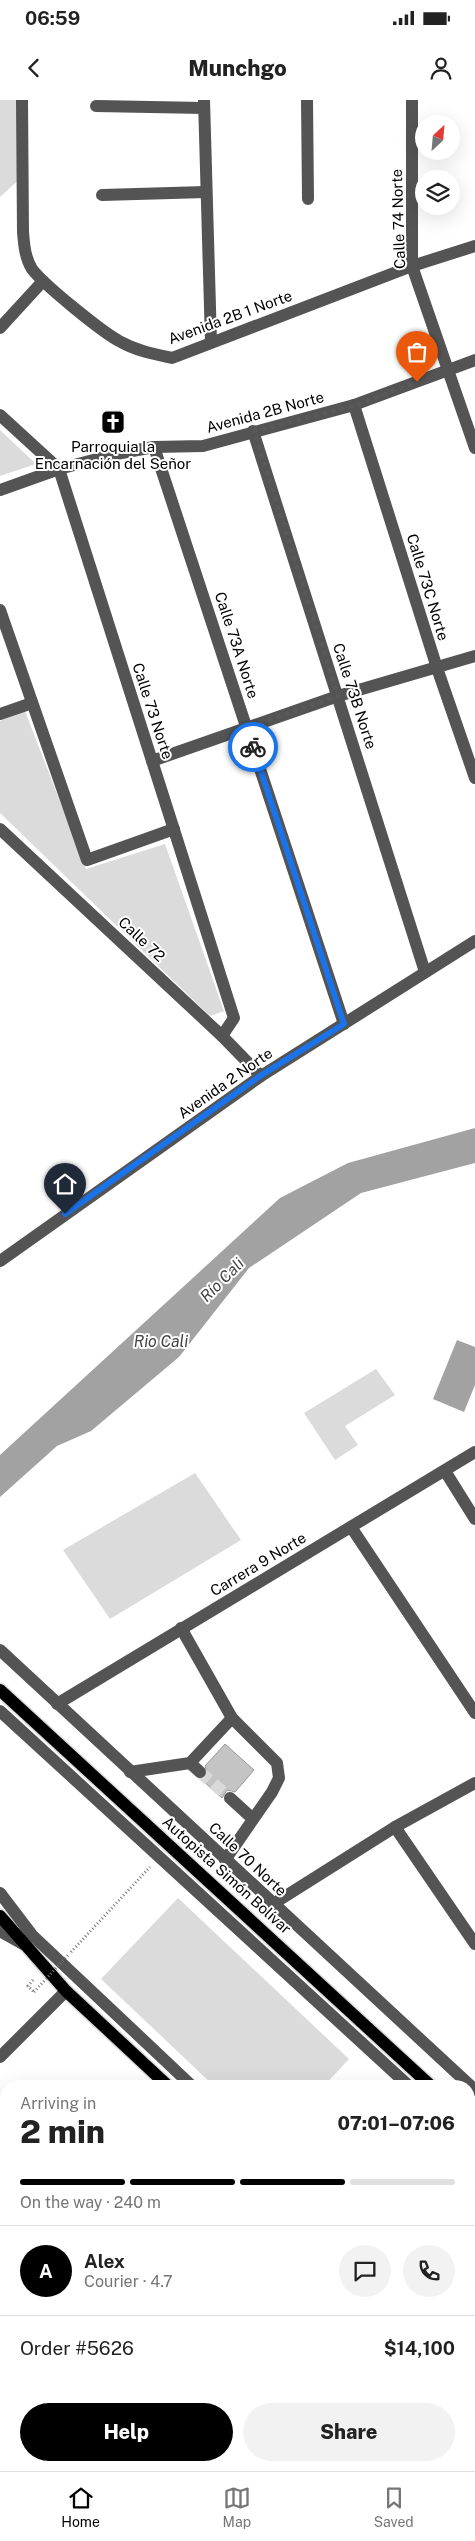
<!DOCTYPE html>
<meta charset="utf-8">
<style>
body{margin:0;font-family:"Public Sans",sans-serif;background:#f2f2f2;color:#222;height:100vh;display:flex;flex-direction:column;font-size:19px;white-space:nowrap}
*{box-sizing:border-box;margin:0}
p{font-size:16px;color:#767676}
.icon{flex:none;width:28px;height:28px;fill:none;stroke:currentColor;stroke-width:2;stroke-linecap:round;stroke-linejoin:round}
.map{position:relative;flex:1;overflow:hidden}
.details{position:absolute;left:0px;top:1980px;width:475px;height:391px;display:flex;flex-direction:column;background:#fff;border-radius:20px 20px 0 0;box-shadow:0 5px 20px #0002}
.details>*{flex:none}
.needle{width:32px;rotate:26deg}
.tools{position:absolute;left:415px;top:15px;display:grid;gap:10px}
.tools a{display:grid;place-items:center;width:45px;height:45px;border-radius:50%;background:#fff;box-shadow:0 5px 20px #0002;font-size:25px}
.pin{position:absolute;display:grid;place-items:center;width:42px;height:42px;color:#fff;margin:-51px -21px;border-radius:50% 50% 50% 0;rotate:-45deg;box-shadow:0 0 5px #0007}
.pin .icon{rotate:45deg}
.courier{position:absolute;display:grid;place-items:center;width:50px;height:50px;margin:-25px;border:4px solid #1a73e8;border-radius:50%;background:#fff;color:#222;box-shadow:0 1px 6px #0007}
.headline em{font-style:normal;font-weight:800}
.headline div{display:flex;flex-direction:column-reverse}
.headline{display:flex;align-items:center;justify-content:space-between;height:85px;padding:0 20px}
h1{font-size:32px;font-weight:800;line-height:38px}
.bar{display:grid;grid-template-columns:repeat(4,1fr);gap:8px 5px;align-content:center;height:60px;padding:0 20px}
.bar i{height:6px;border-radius:4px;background:#e0e0e0}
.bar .active{background:#000}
.bar p{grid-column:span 4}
.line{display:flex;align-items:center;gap:12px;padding:0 20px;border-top:1px solid #e0e0e0}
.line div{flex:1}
.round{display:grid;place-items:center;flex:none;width:52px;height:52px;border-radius:26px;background:#f2f2f2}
.button{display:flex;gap:10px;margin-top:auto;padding:10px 20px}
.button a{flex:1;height:58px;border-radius:30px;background:#000;color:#fff;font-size:20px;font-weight:800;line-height:58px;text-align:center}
.button a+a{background:#f2f2f2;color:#222}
.status{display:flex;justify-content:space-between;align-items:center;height:35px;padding:0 25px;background:#fff;direction:ltr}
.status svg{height:14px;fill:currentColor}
header{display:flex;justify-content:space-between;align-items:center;height:65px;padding:0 20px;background:#fff;font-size:22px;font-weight:800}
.dock{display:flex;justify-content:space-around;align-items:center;height:70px;border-top:1px solid #e0e0e0;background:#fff;font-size:14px;color:#767676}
.dock a{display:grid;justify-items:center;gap:2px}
.dock .active{color:#000}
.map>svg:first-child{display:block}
</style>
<div class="status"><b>06:59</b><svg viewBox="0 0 49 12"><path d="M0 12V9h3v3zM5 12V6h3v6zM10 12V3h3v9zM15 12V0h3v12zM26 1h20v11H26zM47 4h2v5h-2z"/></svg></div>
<header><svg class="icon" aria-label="back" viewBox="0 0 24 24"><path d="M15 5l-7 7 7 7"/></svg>Munchgo<svg class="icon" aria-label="person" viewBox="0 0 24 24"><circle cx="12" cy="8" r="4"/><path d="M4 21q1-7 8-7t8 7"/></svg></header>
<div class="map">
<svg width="475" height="2371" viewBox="0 0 475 2371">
<rect width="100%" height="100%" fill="#fff"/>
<g fill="#dbdbdb">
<path d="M0 0H22L23 76 0 97Z"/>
<path d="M0 330 36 364 0 376Z"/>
<path d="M25 611 86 769 165 744 224 911 210 916 0 713V621Z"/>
<path d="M376 1269 395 1295 345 1326 358 1345 335 1360 304 1313Z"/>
<path d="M195 1373 241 1440 110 1519 63 1450Z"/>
<path d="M178 1798 349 1959 324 1986H214L101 1879Z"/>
</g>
<g fill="#a2a2a2">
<path d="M475 1028V1063L361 1093 249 1168 179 1257 91 1331 57 1346 0 1397V1355L280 1098 348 1063Z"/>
<path d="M457 1240 475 1247V1285L464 1312 433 1299Z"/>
</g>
<path fill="#c4c4c4" stroke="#989898" d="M225 1644 254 1670 235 1692 227 1690 222 1698 202 1680 208 1674 205 1666Z"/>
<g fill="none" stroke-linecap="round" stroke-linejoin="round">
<path stroke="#d9d9d9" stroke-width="12" stroke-dasharray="12 6" stroke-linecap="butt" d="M200 1672 230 1698"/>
<g stroke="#dbdbdb" stroke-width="15">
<g id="major">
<path d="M0 1590 431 1986"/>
<path d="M0 1816 66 1891 168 1986"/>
<path d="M469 2022 475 2028"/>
</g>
</g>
<g stroke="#dbdbdb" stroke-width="18">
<g id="highway">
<path d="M469 2034 475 2036"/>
<path d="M469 2271 475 2277"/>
</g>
</g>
<g stroke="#767676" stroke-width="3" stroke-dasharray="1 2.5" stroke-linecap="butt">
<path d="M71 1852 150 1767"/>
<path d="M33 1880 28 1886 34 1892"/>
</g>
<g stroke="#545454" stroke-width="12">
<path d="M22 0 23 132C24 144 25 158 32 169 43 184 103 233 121 242 137 251 154 254 172 258L412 166 475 146"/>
<path d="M204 0 211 242"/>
<path d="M307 0 308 99"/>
<path d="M412 0V166L475 348"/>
<path d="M96 6 204 8"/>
<path d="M102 95 206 92"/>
<path d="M0 228 43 181"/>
<path d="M354 305 437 568 475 678"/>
<path d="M0 315 59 369 234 918 222 936"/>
<path d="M253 331 425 872"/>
<path d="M154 347 344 924"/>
<path d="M0 390 59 369 116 354 154 347 203 346 354 305 475 260"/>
<path d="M0 510 87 760 174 729"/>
<path d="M0 614 32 603"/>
<path d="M152 661 338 596 475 556"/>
<path d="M0 729 222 936 261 976"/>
<path d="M0 1161 261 976 475 841"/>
<path d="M445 1371 475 1419"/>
<path d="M351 1427 475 1613"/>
<path d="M181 1528 232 1618 277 1663 279 1678 272 1692 225 1760"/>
<path d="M0 1550 475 1990"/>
<path d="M57 1604 475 1352"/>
<path d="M0 1611 409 1986"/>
<path d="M190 1663 200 1672"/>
<path d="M130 1672 190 1663 232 1618"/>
<path d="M230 1698 253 1719"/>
<path d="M395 1727 475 1844"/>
<path d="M0 1793 32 1835 192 1986"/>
<path d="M273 1804 395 1727 475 1683"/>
<path d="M0 1831 23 1844"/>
<path d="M0 1957 66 1891"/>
<path d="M469 2044 475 2050"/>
<path d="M0 2055 6 2061"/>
<path d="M469 2242 475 2248"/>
<path d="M0 2263 6 2269"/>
<path d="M109 2365 115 2371"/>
<path d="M330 2365 337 2371"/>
<path d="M76 2371 82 2365"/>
</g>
<use href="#major" stroke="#000" stroke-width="12"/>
<use href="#highway" stroke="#000" stroke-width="15"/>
<path stroke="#767676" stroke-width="3" stroke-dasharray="1 2.5" stroke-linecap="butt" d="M34 1892 69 1854"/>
</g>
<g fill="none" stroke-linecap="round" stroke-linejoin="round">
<path stroke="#595959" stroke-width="5" stroke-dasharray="0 9" d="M253 647 247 627 338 596 254 331 354 306 417 282"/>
<path stroke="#1a73e8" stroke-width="6" d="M65 1114 260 976 344 924 253 647"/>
</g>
<defs>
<g id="church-square" transform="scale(1.25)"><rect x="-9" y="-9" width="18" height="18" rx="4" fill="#000" stroke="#fff"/><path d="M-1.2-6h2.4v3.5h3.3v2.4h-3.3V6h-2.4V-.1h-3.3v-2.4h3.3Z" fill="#fff"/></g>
</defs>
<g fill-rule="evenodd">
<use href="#church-square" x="113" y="322"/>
</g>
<g text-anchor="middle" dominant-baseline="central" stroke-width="4" stroke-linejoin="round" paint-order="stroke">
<g font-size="15" fill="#000" stroke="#fff">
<text transform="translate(398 119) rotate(-92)">Calle 74 Norte</text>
<text transform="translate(230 217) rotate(-20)">Avenida 2B 1 Norte</text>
<text transform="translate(265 312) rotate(-15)">Avenida 2B Norte</text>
<text transform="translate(428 487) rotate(73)">Calle 73C Norte</text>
<text transform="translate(237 545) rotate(72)">Calle 73A Norte</text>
<text transform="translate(355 596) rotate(72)">Calle 73B Norte</text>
<text transform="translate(153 611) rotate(72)">Calle 73 Norte</text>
<text transform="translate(142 839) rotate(43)">Calle 72</text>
<text transform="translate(225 983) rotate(-35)">Avenida 2 Norte</text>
<text transform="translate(258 1464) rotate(-31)">Carrera 9 Norte</text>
<text transform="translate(248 1759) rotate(43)">Calle 70 Norte</text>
<text transform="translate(227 1775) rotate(42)">Autopista Simón Bolívar</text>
</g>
<g font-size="15" fill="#000" stroke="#fff">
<text x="113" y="346">Parroquia la<tspan x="113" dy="17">Encarnación del Señor</tspan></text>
</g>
<g font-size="16" font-style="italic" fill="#434343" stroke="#fff">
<text transform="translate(222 1180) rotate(-45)">Río Cali</text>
<text x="161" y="1241">Rio Cali</text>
</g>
</g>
</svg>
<div class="tools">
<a><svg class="needle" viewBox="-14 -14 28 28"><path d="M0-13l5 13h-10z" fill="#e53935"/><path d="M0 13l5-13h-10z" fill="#767676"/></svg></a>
<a><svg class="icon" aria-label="layers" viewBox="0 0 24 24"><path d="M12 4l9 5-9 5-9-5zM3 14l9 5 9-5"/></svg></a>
</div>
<div class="pin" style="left:417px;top:282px;background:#ea580c"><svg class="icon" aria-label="bag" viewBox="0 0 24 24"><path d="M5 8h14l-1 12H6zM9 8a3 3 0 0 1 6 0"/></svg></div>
<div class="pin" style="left:65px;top:1114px;background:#1f2937"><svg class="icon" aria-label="home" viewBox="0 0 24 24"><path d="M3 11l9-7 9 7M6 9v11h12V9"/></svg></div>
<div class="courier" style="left:253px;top:647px"><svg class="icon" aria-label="bike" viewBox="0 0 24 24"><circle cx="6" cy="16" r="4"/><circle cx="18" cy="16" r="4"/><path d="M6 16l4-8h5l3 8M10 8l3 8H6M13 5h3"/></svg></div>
<section class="details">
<div class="headline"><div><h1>2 min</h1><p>Arriving in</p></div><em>07:01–07:06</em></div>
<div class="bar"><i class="active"></i><i class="active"></i><i class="active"></i><i></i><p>On the way · 240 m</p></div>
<div class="line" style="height:90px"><b class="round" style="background:#000;color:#fff">A</b><div><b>Alex</b><p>Courier · 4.7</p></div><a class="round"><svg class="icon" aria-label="chat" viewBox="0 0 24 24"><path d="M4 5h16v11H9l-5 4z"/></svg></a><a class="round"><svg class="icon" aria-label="phone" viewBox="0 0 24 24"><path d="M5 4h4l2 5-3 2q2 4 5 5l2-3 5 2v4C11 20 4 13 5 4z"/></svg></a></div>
<div class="line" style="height:65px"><div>Order #5626</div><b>$14,100</b></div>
<div class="button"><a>Help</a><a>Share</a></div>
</section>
</div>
<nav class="dock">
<a class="active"><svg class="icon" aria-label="home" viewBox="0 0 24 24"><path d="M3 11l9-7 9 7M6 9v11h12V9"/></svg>Home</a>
<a><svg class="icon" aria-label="map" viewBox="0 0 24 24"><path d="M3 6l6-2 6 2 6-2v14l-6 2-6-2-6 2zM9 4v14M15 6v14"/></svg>Map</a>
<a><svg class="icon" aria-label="saved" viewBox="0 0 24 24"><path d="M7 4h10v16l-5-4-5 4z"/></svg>Saved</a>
</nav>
